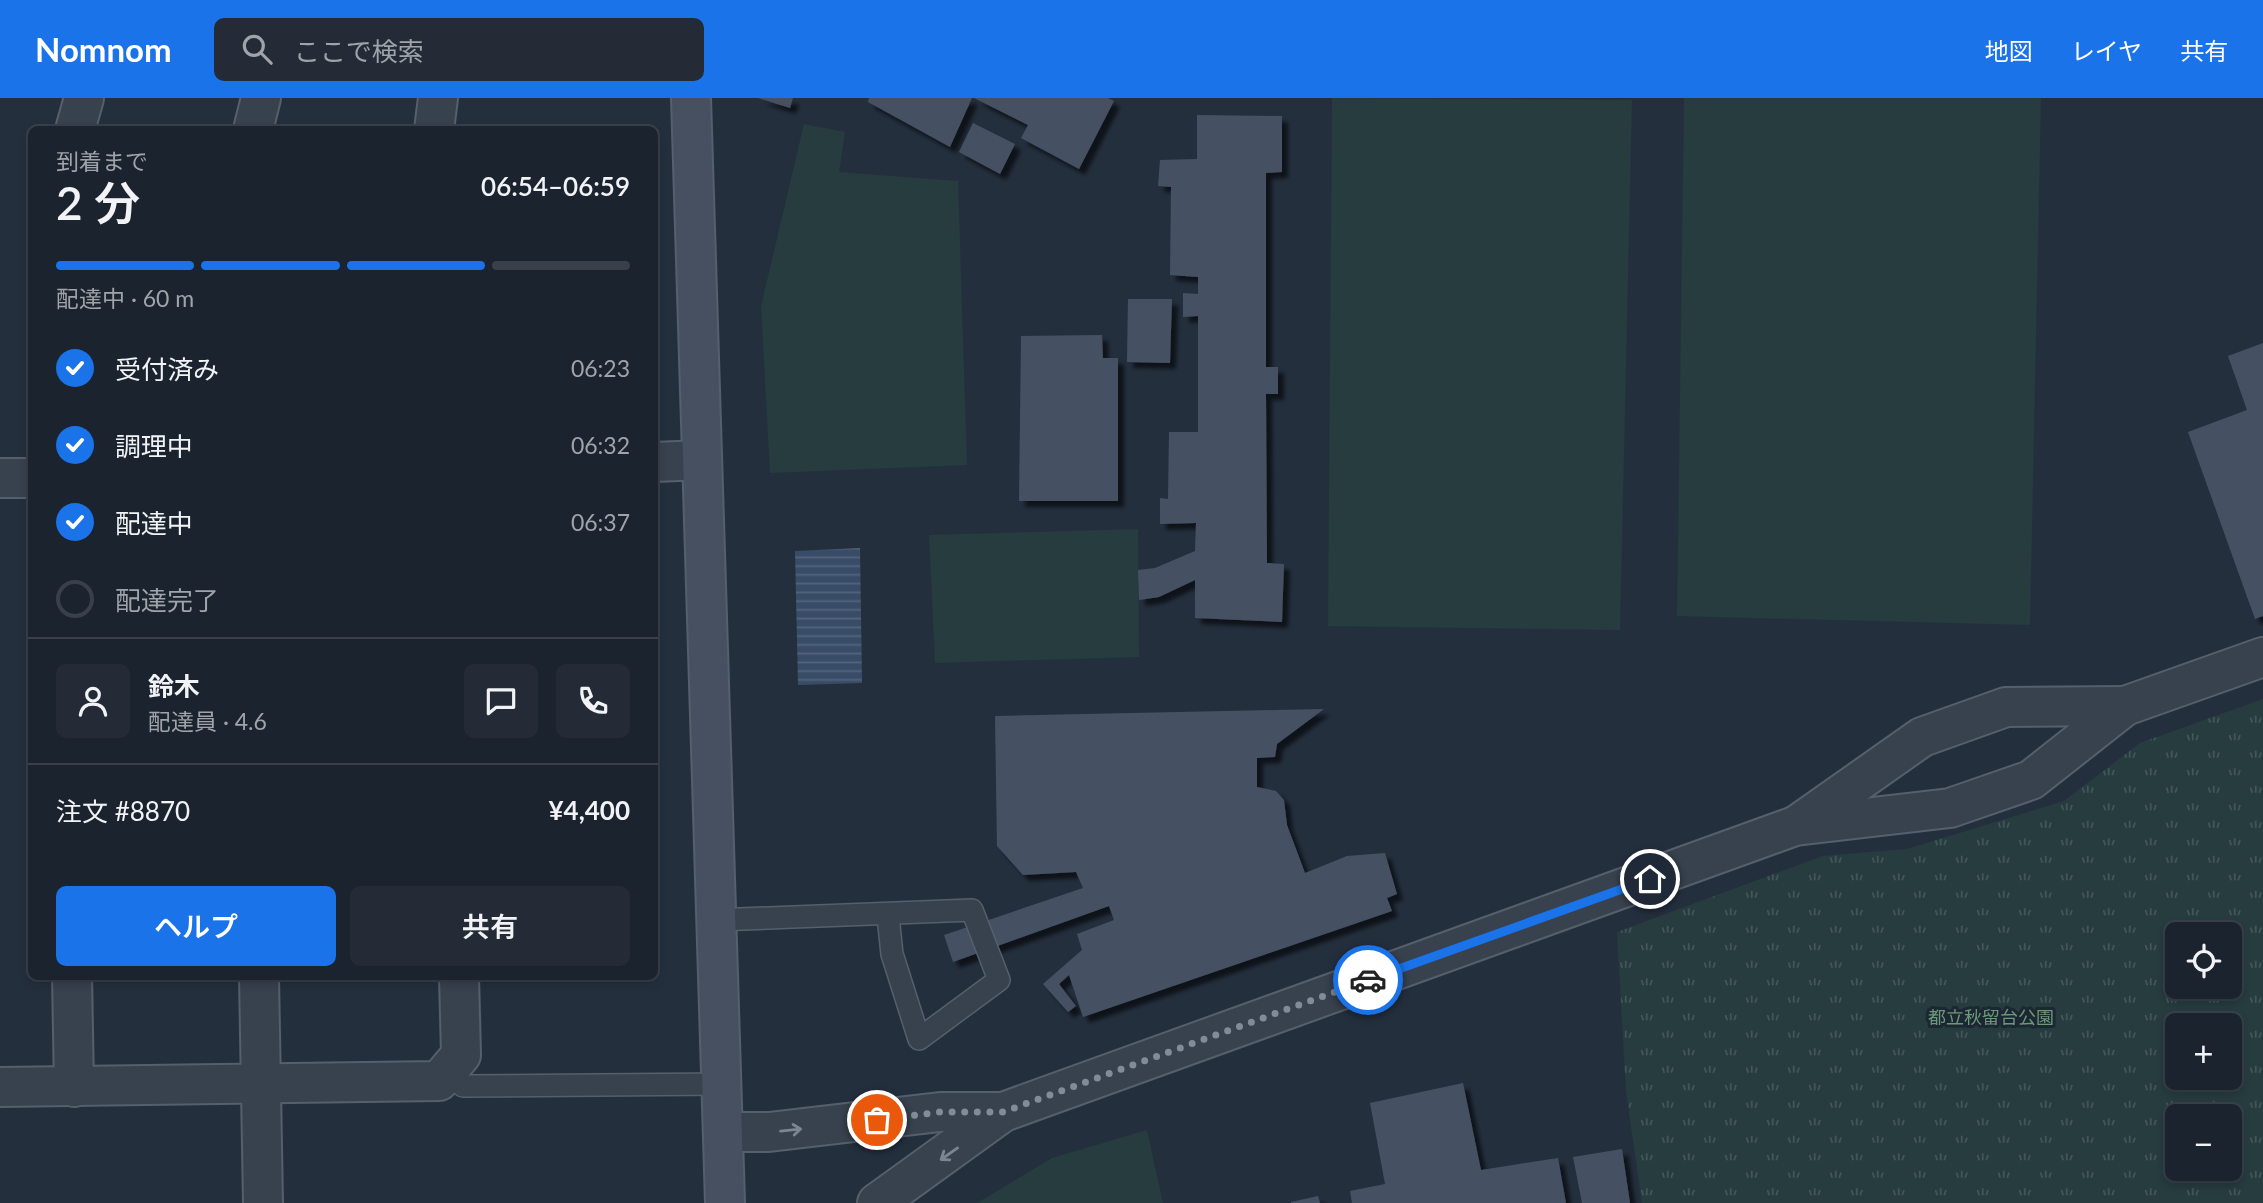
<!DOCTYPE html>
<html lang="ja">
<meta charset="utf-8">
<style>
body{margin:0;font-family:Lato,"Noto Sans JP",sans-serif;background:#242b36;color:#f1f3f6;height:100vh;display:flex;flex-direction:column;font-size:26px;white-space:nowrap}
*{box-sizing:border-box;margin:0}
p{font-size:23px;color:#a0a4aa}
.icon{flex:none;width:38px;height:38px;fill:none;stroke:currentColor;stroke-width:2;stroke-linecap:round;stroke-linejoin:round}
.map{position:relative;flex:1;overflow:hidden}
.details{position:absolute;left:28px;top:28px;width:630px;height:854px;display:flex;flex-direction:column;background:#1b232e;border-radius:10px;box-shadow:0 4px 10px #0003,0 0 0 2px #39404a}
.details>*{flex:none}
.fabs{position:absolute;left:2165px;top:824px;display:grid;gap:14px}
.fabs a{display:grid;place-items:center;width:77px;height:77px;border-radius:10px;background:#1b232e;box-shadow:0 4px 10px #0003,0 0 0 2px #39404a;font-size:35px}
.pin{position:absolute;display:grid;place-items:center;width:60px;height:60px;color:#fff;margin:-30px;border:4px solid #fff;border-radius:50%;box-shadow:0 2px 7px #0007}
.courier{position:absolute;display:grid;place-items:center;width:70px;height:70px;margin:-35px;border:5px solid #1a73e8;border-radius:50%;background:#fff;color:#222;box-shadow:0 2px 9px #0007}
.headline em{font-style:normal;font-weight:600}
.headline div{display:flex;flex-direction:column-reverse}
.headline{display:flex;align-items:center;justify-content:space-between;height:119px;padding:0 28px}
h1{font-size:46px;font-weight:600;line-height:52px}
.bar{display:grid;grid-template-columns:repeat(4,1fr);gap:10px 7px;align-content:center;height:84px;padding:0 28px}
.bar i{height:9px;border-radius:5px;background:#39404a}
.bar .current{background:#1a73e8}
.bar p{grid-column:span 4}
.line{display:flex;align-items:center;gap:18px;padding:0 28px;border-top:2px solid #39404a}
.line div{flex:1}
.round{display:grid;place-items:center;flex:none;width:74px;height:74px;border-radius:10px;background:#242b36}
ol{padding:0 28px;list-style:none}
li{display:flex;align-items:center;gap:21px;height:77px}
li p{margin-inline-start:auto}
li .icon{padding:7px;border-radius:50%;background:#1a73e8;color:#fff;stroke-width:4}
li:last-child{color:#a0a4aa}
li i{width:38px;height:38px;border:4px solid #39404a;border-radius:50%}
.cta{display:flex;gap:14px;margin-top:auto;padding:14px 28px}
.cta a{flex:1;height:80px;border-radius:10px;background:#1a73e8;color:#fff;font-size:28px;font-weight:600;line-height:80px;text-align:center}
.cta a+a{background:#242b36;color:#f1f3f6}
header{display:flex;align-items:center;gap:42px;box-sizing:border-box;height:98px;padding:0 35px;background:#1a73e8;color:#fff}
header strong{font-size:33px}
nav{display:flex;gap:38px;margin-inline-start:auto;font-size:24px}
.search{width:490px;height:63px;background:#242b36;display:flex;align-items:center;gap:18px;box-sizing:border-box;padding:0 24px;border-radius:10px;color:#a0a4aa;font-size:26px}
.map>svg:first-child{display:block}
</style>
<header>
<strong>Nomnom</strong>
<div class="search"><svg class="icon" aria-label="search" viewBox="0 0 24 24"><circle cx="10" cy="10" r="6"/><path d="M15 15l6 6"/></svg>ここで検索</div>
<nav><a>地図</a><a>レイヤ</a><a>共有</a></nav>
</header>
<div class="map">
<svg width="2263" height="1105" viewBox="0 0 2263 1105">
<defs>
<pattern id="park-tufts" width="24" height="20" patternUnits="userSpaceOnUse" patternTransform="scale(1.75)"><rect width="24" height="20" fill="#263c3f"/><path d="M3 7l-1-3M5 7V3M7 7l1-3M15 17l-1-3M17 17v-4M19 17l1-3" fill="none" stroke="#435659"/></pattern>
<pattern id="water-rules" width="6" height="5" patternUnits="userSpaceOnUse" patternTransform="scale(1.75)"><rect width="6" height="5" fill="#394c67"/><path d="M0 2.5h6" fill="none" stroke="#53647b"/></pattern>
<filter id="shadow"><feDropShadow dx="6" dy="6" stdDeviation="2" flood-color="#0009"/></filter>
</defs>
<rect width="100%" height="100%" fill="#242f3e"/>
<g fill="#263c3f">
<path d="M1332 0 1632 2 1620 532 1328 528Z"/>
<path d="M1684 0H2041L2030 527 1677 518Z"/>
<path d="M804 26 845 34 839 74 958 83 967 367 770 375 761 208Z"/>
<path d="M1138 431 1139 559 935 565 929 437Z"/>
<path d="M1147 1032 1163 1105H977L1052 1060Z"/>
</g>
<path fill="url(#park-tufts)" fill-rule="evenodd" d="M2263 601V1105H1642L1626 993 1617 834 1823 758 1907 751 2064 703 2140 645ZM2177 836H2230V889H2177ZM2177 928H2230V980H2177ZM2177 1018H2230V1071H2177Z"/>
<path fill="url(#water-rules)" d="M860 450 862 585 798 587 795 453Z"/>
<g fill="#455162" filter="url(#shadow)">
<path d="M758 0H793L790 10Z"/>
<path d="M869 0H972L950 49 868 4Z"/>
<path d="M974 0H1108L1114 3 1079 71 1021 40 1028 27Z"/>
<path d="M1197 17 1282 18V74L1266 75V269H1278V296H1266L1267 465 1284 466 1282 524 1195 520V482L1159 499 1139 502 1138 472 1155 470 1195 453 1196 425 1160 426V400L1168 401 1169 334H1198V218L1183 219V195L1198 196V179L1170 177 1171 89 1158 88 1160 62 1197 61Z"/>
<path d="M973 25 1015 46 1000 76 959 54Z"/>
<path d="M1128 201H1172L1170 265 1127 264Z"/>
<path d="M1102 237 1103 260H1118V403H1019L1021 238Z"/>
<path d="M2263 245V518L2255 521 2188 334 2247 312 2228 258Z"/>
<path d="M1324 611 1277 646 1275 659 1257 660V689L1276 693 1284 702 1287 727 1305 775 1347 758 1385 755 1397 796 1387 800 1392 813 1083 919 1069 877 1059 886 1076 908 1068 914 1043 886 1082 852 1077 836 1114 822 1109 808 953 864 944 837 1083 790 1076 774 1023 777 997 748 995 618Z"/>
<path d="M1463 985 1481 1072 1558 1060 1566 1105H1352L1350 1093 1385 1086 1370 1005Z"/>
<path d="M1622 1051 1630 1105H1582L1573 1059Z"/>
<path d="M1318 1098 1320 1105H1291V1104Z"/>
</g>
<g fill="none" stroke-linecap="round" stroke-linejoin="round">
<g stroke="#565f6c" stroke-width="24">
<g id="lane">
<path d="M716 822 972 812 999 882 919 941 892 856 888 818"/>
<path d="M447 974 463 988 722 986"/>
</g>
</g>
<g stroke="#565f6c" stroke-width="42">
<g id="street">
<path d="M75 32 84 0"/>
<path d="M253 32 261 0"/>
<path d="M434 32 438 0"/>
<path d="M654 364 702 362"/>
<path d="M0 380H32"/>
<path d="M1797 727 1922 639 2006 609 2125 608"/>
<path d="M72 878 74 989"/>
<path d="M259 878 263 1105"/>
<path d="M0 989 439 983 461 957 459 878"/>
<path d="M723 1034H769L940 1014H1003"/>
<path d="M877 1105 1003 1014 1795 728 1950 710 2031 682 2125 608 2263 559"/>
</g>
</g>
<g stroke="#565f6c" stroke-width="42">
<path id="secondary" d="M691 0 725 1105"/>
</g>
<use href="#lane" stroke="#38414e" stroke-width="21"/>
<use href="#street" stroke="#38414e" stroke-width="38"/>
<use href="#secondary" stroke="#465061" stroke-width="38"/>
</g>
<defs><path id="oneway-shaft" d="M-6 0H5M1.5-3L5.5 0L1.5 3" fill="none" stroke-width="1.6" stroke-linecap="round" stroke-linejoin="round" transform="scale(1.75)"/></defs>
<g stroke="#7c8592">
<use href="#oneway-shaft" transform="translate(791 1032) rotate(-6)"/>
<use href="#oneway-shaft" transform="translate(949 1056) rotate(145)"/>
</g>
<g fill="none" stroke-linecap="round" stroke-linejoin="round">
<path stroke="#828b98" stroke-width="7" stroke-dasharray="0 12.6" d="M877 1022 940 1014H1003L1368 882"/>
<path stroke="#1a73e8" stroke-width="9" d="M1368 882 1650 781"/>
</g>
<g text-anchor="middle" dominant-baseline="central" stroke-width="6" stroke-linejoin="round" paint-order="stroke">
<g font-size="18" fill="#6b9a76" stroke="#1d2633">
<text x="1991" y="919">都立秋留台公園</text>
</g>
</g>
</svg>
<div class="fabs">
<a><svg class="icon" aria-label="locate" viewBox="0 0 24 24"><circle cx="12" cy="12" r="6"/><path d="M12 2v4M12 18v4M2 12h4M18 12h4"/></svg></a>
<a>+</a>
<a>−</a>
</div>
<div class="pin" style="left:877px;top:1022px;background:#ea580c"><svg class="icon" aria-label="bag" viewBox="0 0 24 24"><path d="M5 8h14l-1 12H6zM9 8a3 3 0 0 1 6 0"/></svg></div>
<div class="pin" style="left:1650px;top:781px;background:#1f2937"><svg class="icon" aria-label="home" viewBox="0 0 24 24"><path d="M3 11l9-7 9 7M6 9v11h12V9"/></svg></div>
<div class="courier" style="left:1368px;top:882px"><svg class="icon" aria-label="car" viewBox="0 0 24 24"><path d="M5 17H2v-5l4-1 3-4h7l3 4 3 1v5h-3M9 17h6M6 11h13"/><circle cx="7" cy="17" r="2"/><circle cx="17" cy="17" r="2"/></svg></div>
<section class="details">
<div class="headline"><div><h1>2 分</h1><p>到着まで</p></div><em>06:54–06:59</em></div>
<div class="bar"><i class="current"></i><i class="current"></i><i class="current"></i><i></i><p>配達中 · 60 m</p></div>
<ol>
<li><svg class="icon" aria-label="check" viewBox="0 0 24 24"><path d="M5 12l5 5 9-10"/></svg>受付済み<p>06:23</p></li>
<li><svg class="icon" aria-label="check" viewBox="0 0 24 24"><path d="M5 12l5 5 9-10"/></svg>調理中<p>06:32</p></li>
<li><svg class="icon" aria-label="check" viewBox="0 0 24 24"><path d="M5 12l5 5 9-10"/></svg>配達中<p>06:37</p></li>
<li><i></i>配達完了</li>
</ol>
<div class="line" style="height:126px"><a class="round"><svg class="icon" aria-label="person" viewBox="0 0 24 24"><circle cx="12" cy="8" r="4"/><path d="M4 21q1-7 8-7t8 7"/></svg></a><div><b>鈴木</b><p>配達員 · 4.6</p></div><a class="round"><svg class="icon" aria-label="chat" viewBox="0 0 24 24"><path d="M4 5h16v11H9l-5 4z"/></svg></a><a class="round"><svg class="icon" aria-label="phone" viewBox="0 0 24 24"><path d="M5 4h4l2 5-3 2q2 4 5 5l2-3 5 2v4C11 20 4 13 5 4z"/></svg></a></div>
<div class="line" style="height:91px"><div>注文 #8870</div><b>¥4,400</b></div>
<div class="cta"><a>ヘルプ</a><a>共有</a></div>
</section>
</div>
